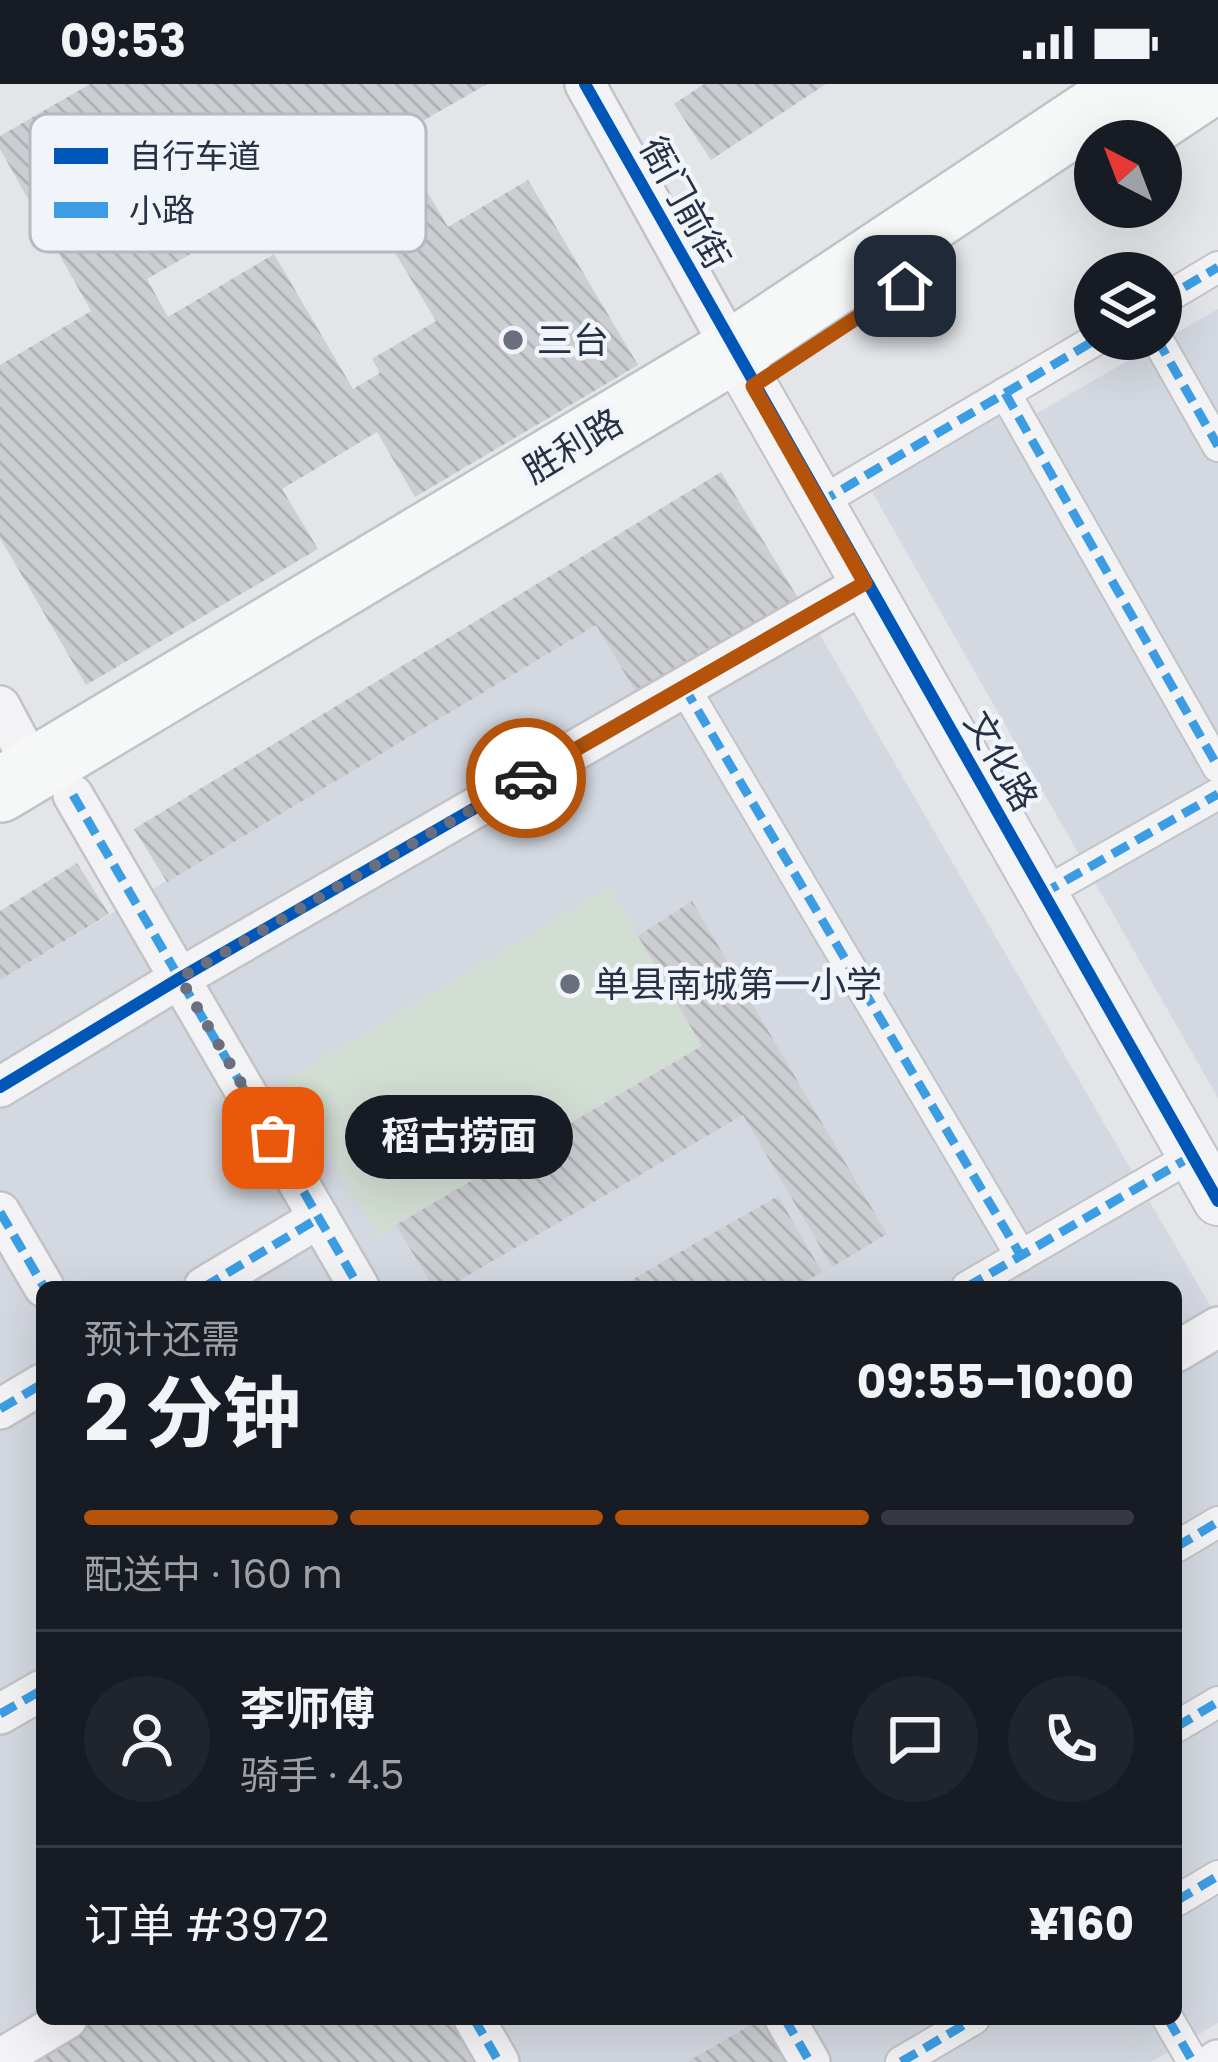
<!DOCTYPE html>
<html lang="zh">
<meta charset="utf-8">
<style>
body{margin:0;font-family:Poppins,"Noto Sans SC",sans-serif;background:#20242c;color:#f1f3f6;height:100vh;display:flex;flex-direction:column;font-size:45px;white-space:nowrap}
*{box-sizing:border-box;margin:0}
p{font-size:39px;color:#9ea1a6}
.icon{flex:none;width:66px;height:66px;fill:none;stroke:currentColor;stroke-width:2;stroke-linecap:round;stroke-linejoin:round}
.map{position:relative;flex:1;overflow:hidden}
.sheet{position:absolute;left:36px;top:1197px;width:1146px;height:744px;display:flex;flex-direction:column;background:#171b24;border-radius:18px;box-shadow:0 12px 48px #0002}
.sheet>*{flex:none}
.needle{width:78px;rotate:318deg}
.fabs{position:absolute;left:1074px;top:36px;display:grid;gap:24px}
.fabs a{display:grid;place-items:center;width:108px;height:108px;border-radius:50%;background:#171b24;box-shadow:0 12px 48px #0002;font-size:60px}
.pin{position:absolute;display:grid;place-items:center;width:102px;height:102px;color:#fff;margin:-51px;border-radius:24px;box-shadow:0 6px 18px #0006}
.courier{position:absolute;display:grid;place-items:center;width:120px;height:120px;margin:-60px;border:9px solid #b45309;border-radius:50%;background:#fff;color:#222;box-shadow:0 3px 15px #0007}
.bubble{position:absolute;height:84px;border-radius:42px;background:#171b24;box-shadow:0 12px 48px #0002;font-size:39px;font-weight:700;line-height:84px;text-align:center}
.summary em{font-style:normal;font-weight:700}
.summary div{display:flex;flex-direction:column-reverse}
.summary{display:flex;align-items:center;justify-content:space-between;height:204px;padding:0 48px}
h1{font-size:78px;font-weight:700;line-height:90px}
.bar{display:grid;grid-template-columns:repeat(4,1fr);gap:18px 12px;align-content:center;height:144px;padding:0 48px}
.bar i{height:15px;border-radius:9px;background:#363941}
.bar .active{background:#b45309}
.bar p{grid-column:span 4}
.line{display:flex;align-items:center;gap:30px;padding:0 48px;border-top:3px solid #363941}
.line div{flex:1}
.round{display:grid;place-items:center;flex:none;width:126px;height:126px;border-radius:63px;background:#20242c}
.status{display:flex;justify-content:space-between;align-items:center;height:84px;padding:0 60px;background:#171b24;direction:ltr}
.status svg{height:33px;fill:currentColor}
.map>svg:first-child{display:block}
</style>
<div class="status"><b>09:53</b><svg viewBox="0 0 49 12"><path d="M0 12V9h3v3zM5 12V6h3v6zM10 12V3h3v9zM15 12V0h3v12zM26 1h20v11H26zM47 4h2v5h-2z"/></svg></div>
<div class="map">
<svg width="1218" height="1978" viewBox="0 0 1218 1978">
<defs>
<pattern id="building-back-hatch" width="6" height="6" patternUnits="userSpaceOnUse" patternTransform="scale(3)"><rect width="6" height="6" fill="#ccced2"/><path d="M-1 5l2 2M0 0l6 6M5-1l2 2" fill="none" stroke="#afb1b6"/></pattern>
</defs>
<rect width="100%" height="100%" fill="#e3e5e9"/>
<g fill="#d4d8e0" fill-rule="evenodd">
<path d="M1218 225V1014L867 399 996 316 1013 343Z"/>
<path d="M809 532 1218 1235V1939L1151 1978H0V896L596 541ZM42 1203H1176V1935H42Z"/>
</g>
<path fill="#d2ddd3" d="M610 803 702 962 378 1153 285 997Z"/>
<g fill="url(#building-back-hatch)">
<path d="M90 0H487L147 195 168 233 274 170 353 305 380 289 372 275 436 237 370 127 420 96 448 143 528 96 638 281 415 413 377 348 282 405 318 465 86 601 0 454V281L91 227 0 65V52Z"/>
<path d="M704 0H826L711 76 674 20Z"/>
<path d="M721 388 809 532 646 625 596 541 167 798 134 745Z"/>
<path d="M77 779 109 830 0 896V827Z"/>
<path d="M692 817 887 1150 832 1183 743 1031 448 1203H433L396 1141 702 962 638 852Z"/>
<path d="M778 1112 822 1188 796 1203H619Z"/>
<path d="M67 1935H474L499 1978H0Z"/>
<path d="M761 1935H785L810 1978H687Z"/>
</g>
<g fill="none" stroke-linecap="round" stroke-linejoin="round">
<g stroke="#c1c3c7" stroke-width="34">
<g id="pedestrian">
<path d="M1161 217 1218 183"/>
<path d="M1157 255 1218 362"/>
<path d="M1005 309 1218 683"/>
<path d="M819 419 1097 255"/>
<path d="M684 603 1021 1172"/>
<path d="M1042 810 1218 710"/>
<path d="M967 1203 1192 1072"/>
<path d="M1176 1463 1218 1438"/>
<path d="M1176 1643 1218 1618"/>
<path d="M1176 1817 1218 1792"/>
<path d="M1168 1935 1193 1978"/>
<path d="M901 1978 974 1935"/>
</g>
</g>
<g stroke="#c1c3c7" stroke-width="44">
<g id="minor">
<path d="M585 0 733 267"/>
<path d="M0 622 34 685"/>
<path d="M73 711 359 1203"/>
<path d="M0 1003 180 894 865 499"/>
<path d="M0 1128 44 1203"/>
<path d="M204 1203 319 1134"/>
<path d="M1176 1268 1218 1243"/>
<path d="M0 1325 42 1300"/>
<path d="M0 1630 42 1606"/>
<path d="M474 1935 499 1978"/>
<path d="M785 1935 810 1978"/>
<path d="M0 1975 67 1935"/>
<path d="M1215 1978 1218 1976"/>
</g>
</g>
<g stroke="#c1c3c7" stroke-width="52">
<path id="tertiary" d="M733 267 1218 1117"/>
</g>
<g stroke="#bfc2c7" stroke-width="68">
<g id="primary">
<path d="M1124 57 1210 0"/>
<path d="M0 706 733 267 1134 0"/>
</g>
</g>
<use href="#pedestrian" stroke="#f3f3f5" stroke-width="30"/>
<use href="#minor" stroke="#f3f3f5" stroke-width="39"/>
<use href="#tertiary" stroke="#f3f3f5" stroke-width="48"/>
<use href="#primary" stroke="#f6f7f7" stroke-width="63"/>
<g stroke="#3d9de3" stroke-width="9" stroke-dasharray="18 9" stroke-linecap="butt">
<path d="M1161 217 1218 183"/>
<path d="M1157 255 1218 362"/>
<path d="M1005 309 1218 683"/>
<path d="M819 419 1097 255"/>
<path d="M684 603 1021 1172"/>
<path d="M73 711 359 1203"/>
<path d="M1042 810 1218 710"/>
<path d="M0 1128 44 1203"/>
<path d="M204 1203 319 1134"/>
<path d="M967 1203 1192 1072"/>
<path d="M0 1325 42 1300"/>
<path d="M1176 1463 1218 1438"/>
<path d="M0 1630 42 1606"/>
<path d="M1176 1643 1218 1618"/>
<path d="M1176 1817 1218 1792"/>
<path d="M474 1935 499 1978"/>
<path d="M785 1935 810 1978"/>
<path d="M1168 1935 1193 1978"/>
<path d="M901 1978 974 1935"/>
</g>
<g stroke="#f1f4f8" stroke-width="20">
<g id="cycleway">
<path d="M585 0 1218 1117"/>
<path d="M0 1003 180 894 865 499"/>
</g>
</g>
<use href="#cycleway" stroke="#0057b8" stroke-width="12"/>
</g>
<g fill="none" stroke-linecap="round" stroke-linejoin="round">
<path stroke="#696f7e" stroke-width="12" stroke-dasharray="0 21.6" d="M273 1054 180 894 526 694"/>
<path stroke="#b45309" stroke-width="15" d="M526 694 865 499 753 302 905 202"/>
</g>
<g fill="#696f7e" stroke="#f1f4f8" stroke-width="4.5">
<circle cx="513" cy="256" r="12"/>
<circle cx="570" cy="900" r="12"/>
</g>
<g text-anchor="middle" dominant-baseline="central" stroke-width="9" stroke-linejoin="round" paint-order="stroke">
<g font-size="36" fill="#273045" stroke="#f1f4f8">
<text transform="translate(685 119) rotate(61)">衙门前街</text>
<text transform="translate(573 362) rotate(-31)">胜利路</text>
<text transform="translate(1001 677) rotate(60)">文化路</text>
</g>
<g font-size="36" fill="#273045" stroke="#f1f4f8" text-anchor="start">
<text x="537" y="256">三台</text>
<text x="594" y="900">单县南城第一小学</text>
</g>
</g>
<rect x="30" y="30" width="396" height="138" rx="18" fill="#f1f4f8" stroke="#b4b9c2" stroke-width="3"/>
<rect x="54" y="64" width="54" height="16" fill="#0057b8"/>
<rect x="54" y="118" width="54" height="16" fill="#3d9de3"/>
<g font-size="33" fill="#273045">
<text x="129" y="84">自行车道</text>
<text x="129" y="138">小路</text>
</g>
</svg>
<div class="fabs">
<a><svg class="needle" viewBox="-14 -14 28 28"><path d="M0-13l5 13h-10z" fill="#e53935"/><path d="M0 13l5-13h-10z" fill="#9ea1a6"/></svg></a>
<a><svg class="icon" aria-label="layers" viewBox="0 0 24 24"><path d="M12 4l9 5-9 5-9-5zM3 14l9 5 9-5"/></svg></a>
</div>
<div class="pin" style="left:273px;top:1054px;background:#ea580c"><svg class="icon" aria-label="bag" viewBox="0 0 24 24"><path d="M5 8h14l-1 12H6zM9 8a3 3 0 0 1 6 0"/></svg></div>
<div class="pin" style="left:905px;top:202px;background:#1f2937"><svg class="icon" aria-label="home" viewBox="0 0 24 24"><path d="M3 11l9-7 9 7M6 9v11h12V9"/></svg></div>
<div class="courier" style="left:526px;top:694px"><svg class="icon" aria-label="car" viewBox="0 0 24 24"><path d="M5 17H2v-5l4-1 3-4h7l3 4 3 1v5h-3M9 17h6M6 11h13"/><circle cx="7" cy="17" r="2"/><circle cx="17" cy="17" r="2"/></svg></div>
<div class="bubble" style="left:345px;top:1011px;width:228px">稻古捞面</div>
<section class="sheet">
<div class="summary"><div><h1>2 分钟</h1><p>预计还需</p></div><em>09:55–10:00</em></div>
<div class="bar"><i class="active"></i><i class="active"></i><i class="active"></i><i></i><p>配送中 · 160 m</p></div>
<div class="line" style="height:216px"><a class="round"><svg class="icon" aria-label="person" viewBox="0 0 24 24"><circle cx="12" cy="8" r="4"/><path d="M4 21q1-7 8-7t8 7"/></svg></a><div><b>李师傅</b><p>骑手 · 4.5</p></div><a class="round"><svg class="icon" aria-label="chat" viewBox="0 0 24 24"><path d="M4 5h16v11H9l-5 4z"/></svg></a><a class="round"><svg class="icon" aria-label="phone" viewBox="0 0 24 24"><path d="M5 4h4l2 5-3 2q2 4 5 5l2-3 5 2v4C11 20 4 13 5 4z"/></svg></a></div>
<div class="line" style="height:156px"><div>订单 #3972</div><b>¥160</b></div>
</section>
</div>
